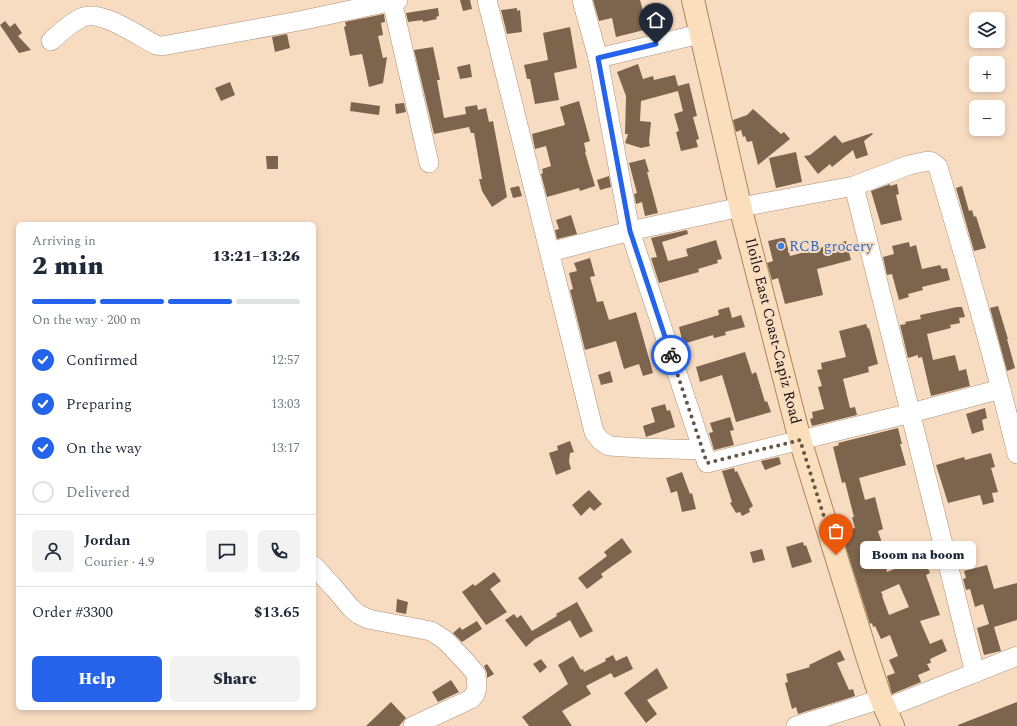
<!DOCTYPE html>
<meta charset="utf-8">
<style>
body{margin:0;font-family:Spectral,serif;background:#f2f2f3;color:#1f2937;height:100vh;display:flex;flex-direction:column;font-size:15px;white-space:nowrap}
*{box-sizing:border-box;margin:0}
p{font-size:13px;color:#747a83}
.icon{flex:none;width:22px;height:22px;fill:none;stroke:currentColor;stroke-width:2;stroke-linecap:round;stroke-linejoin:round}
.map{position:relative;flex:1;overflow:hidden}
.sheet{position:absolute;left:16px;top:222px;width:300px;height:488px;display:flex;flex-direction:column;background:#fff;border-radius:6px;box-shadow:0 2px 6px #0003}
.sheet>*{flex:none}
.tools{position:absolute;left:969px;top:12px;display:grid;gap:8px}
.tools a{display:grid;place-items:center;width:36px;height:36px;border-radius:6px;background:#fff;box-shadow:0 2px 6px #0003;font-size:20px}
.pin{position:absolute;display:grid;place-items:center;width:34px;height:34px;color:#fff;margin:-41px -17px;border-radius:50% 50% 50% 0;rotate:-45deg;box-shadow:0 0 4px #0007}
.pin .icon{rotate:45deg}
.courier{position:absolute;display:grid;place-items:center;width:40px;height:40px;margin:-20px;border:3px solid #2563eb;border-radius:50%;background:#fff;color:#222;box-shadow:0 1px 5px #0007}
.bubble{position:absolute;height:28px;border-radius:6px;background:#fff;box-shadow:0 2px 6px #0003;font-size:13px;font-weight:800;line-height:28px;text-align:center}
.overview em{font-style:normal;font-weight:800}
.overview div{display:flex;flex-direction:column-reverse}
.overview{display:flex;align-items:center;justify-content:space-between;height:68px;padding:0 16px}
h1{font-size:26px;font-weight:800;line-height:30px}
.bar{display:grid;grid-template-columns:repeat(4,1fr);gap:6px 4px;align-content:center;height:48px;padding:0 16px}
.bar i{height:5px;border-radius:3px;background:#e0e1e3}
.bar .active{background:#2563eb}
.bar p{grid-column:span 4}
.line{display:flex;align-items:center;gap:10px;padding:0 16px;border-top:1px solid #e0e1e3}
.line div{flex:1}
.round{display:grid;place-items:center;flex:none;width:42px;height:42px;border-radius:6px;background:#f2f2f3}
ol{padding:0 16px;list-style:none}
li{display:flex;align-items:center;gap:12px;height:44px}
li p{margin-inline-start:auto}
li .icon{padding:4px;border-radius:50%;background:#2563eb;color:#fff;stroke-width:4}
li:last-child{color:#747a83}
li i{width:22px;height:22px;border:2px solid #e0e1e3;border-radius:50%}
.button{display:flex;gap:8px;margin-top:auto;padding:8px 16px}
.button a{flex:1;height:46px;border-radius:6px;background:#2563eb;color:#fff;font-size:16px;font-weight:800;line-height:46px;text-align:center}
.button a+a{background:#f2f2f3;color:#1f2937}
.map>svg:first-child{display:block}
</style>
<div class="map">
<svg width="1017" height="726" viewBox="0 0 1017 726">
<rect width="100%" height="100%" fill="#f8dcc2"/>
<g fill="#7c644d" fill-rule="evenodd">
<path d="M460 0H470L472 9 463 11Z"/>
<path d="M593 0H640L648 29 616 37 612 18 599 21Z"/>
<path d="M438 8 439 16 436 17 437 19 423 22V20L408 22 406 13Z"/>
<path d="M517 8V11L520 10 522 32 507 34 501 10Z"/>
<path d="M384 14 385 22 381 23 383 35 378 36 383 58 387 57 383 83 369 87 362 54 350 56 344 27 346 26 345 22Z"/>
<path d="M668 20 670 30 652 34 650 25Z"/>
<path d="M5 21 10 27 15 23 22 33 18 36 31 50 19 53 0 25Z"/>
<path d="M570 27 577 68 554 73 559 100 535 104 530 79H527L524 65 548 60 543 33Z"/>
<path d="M287 34 290 48 275 52 272 37Z"/>
<path d="M433 47 440 80H437L444 118 466 114 465 107 477 105 478 110 486 108 489 122 493 121 507 197 492 207 482 191 479 179H482L474 133H471L469 127 434 134 414 50Z"/>
<path d="M470 64 472 77 460 79 457 67Z"/>
<path d="M638 64 643 79 653 76 654 80 675 75 678 86 689 83 697 116 693 117 699 139 696 140 698 147 681 151 676 132 679 131 674 114 683 111 678 91 641 101 640 121 651 122 649 142 650 146 641 148 625 143 628 134H625L626 96 617 72Z"/>
<path d="M230 82 235 95 221 101 215 88Z"/>
<path d="M579 101 590 141 584 143 586 152H585L595 186 580 191 579 188 547 197 541 174 543 173 542 169 551 166 546 146 535 149 532 134 565 125 560 107Z"/>
<path d="M351 102 380 106 379 115 350 111Z"/>
<path d="M404 103 406 112 396 114 395 104Z"/>
<path d="M753 109 781 134 784 132 790 139 758 165 752 141 747 142 745 136 743 137 741 130 736 132 733 120 747 115Z"/>
<path d="M872 133 873 134 864 141 868 155 856 159 853 150 832 167 830 164 818 174 804 156 810 155 835 135 842 143Z"/>
<path d="M796 152 802 182 776 188 769 158Z"/>
<path d="M266 156H278V169H267Z"/>
<path d="M645 159 649 172H647L658 213 645 216 642 202 636 204 634 194 637 193 629 163Z"/>
<path d="M609 176 611 187 600 190 597 180Z"/>
<path d="M890 184V186L897 184 899 194 896 195 902 220 881 225 871 191Z"/>
<path d="M519 186 522 196 513 198 510 188Z"/>
<path d="M962 186 969 211 972 210 974 217 976 216 986 248 974 251 956 188Z"/>
<path d="M571 215 577 234 557 239 555 230 559 229 556 220Z"/>
<path d="M687 230 688 234 662 242 668 261 688 256 686 249 716 240 722 259 717 260 718 263 698 269 699 272 659 283 651 258 657 257 651 238Z"/>
<path d="M781 238H785L790 256 846 241 851 260 817 269 823 295 785 304 778 278 772 280 767 263 773 261 768 241Z"/>
<path d="M909 242 910 247 916 245 922 269 940 265 942 269 947 268 950 280 922 287 923 290 908 294 909 297 899 300 892 274 887 275 883 257 894 254 892 246Z"/>
<path d="M590 258 595 276 590 277 597 302 603 301 609 320 636 312 653 373 643 376 639 364 624 369 616 341 585 350 570 290 573 289 569 273 577 271 574 263Z"/>
<path d="M998 306 1008 339H1007L1015 368 1007 371 990 308Z"/>
<path d="M729 307 732 318 741 315 745 327 725 332 726 335 714 338 713 335 683 344 679 327 719 315 718 310Z"/>
<path d="M957 307H962L965 317 959 318 960 323 950 325 951 328 927 334 933 360 955 355 959 371 966 369 970 386 931 396 922 357 918 358V355L908 358 900 325 906 324 905 322 921 319 920 315Z"/>
<path d="M866 324 868 329 869 328 878 364 868 367 869 372 843 379 850 408 855 407 857 415 812 426 810 419 813 418 812 412 824 409 818 387 822 386 817 370 822 369 821 363 846 357 839 331Z"/>
<path d="M745 352 752 374 756 372 765 402 767 401 771 412 736 422 722 375 700 382 696 367Z"/>
<path d="M610 371 613 382 601 385 598 375Z"/>
<path d="M665 404 667 411 670 410 675 427 646 437 643 426 655 422 651 408Z"/>
<path d="M985 408 987 418 982 420 984 430 972 434 966 414Z"/>
<path d="M730 417 734 430 730 431 734 445 714 450 709 433 713 432 710 423Z"/>
<path d="M898 428 902 444H900L906 465 859 478 865 500 875 497 883 529 878 531 882 543 880 544 887 572 923 557 930 573 926 575 940 615 920 621 930 644 942 639 947 651 930 659 931 663 927 664 930 670 918 675 921 682 892 694 887 676 895 673 889 660 898 656 890 635 881 639 875 626 873 627 872 623 870 624 841 532 855 528 852 517H854L845 482 842 483 833 447 839 445 838 443ZM899 584 909 607 889 615 882 596H883L881 592Z"/>
<path d="M570 441 574 452 570 453 569 462 571 469 556 475 549 453 558 450 557 446Z"/>
<path d="M991 453 995 467 991 468 998 492 992 493 994 502 983 505 980 495 948 503 936 465 964 457 965 460Z"/>
<path d="M779 457 781 464 765 470 761 461Z"/>
<path d="M734 468 735 472 737 471 753 506 749 509 750 512 742 516 740 512 736 513 730 503 732 502 722 471Z"/>
<path d="M682 472 690 494 692 493 696 509 682 512 677 491 671 493 666 478Z"/>
<path d="M589 490 602 504 594 511 590 507 581 516 572 505Z"/>
<path d="M622 538 632 552 601 574 603 577 587 589 578 578 607 556 604 552Z"/>
<path d="M803 542 804 546 806 545 812 562 792 568 786 547Z"/>
<path d="M762 549 765 560 753 563 750 552Z"/>
<path d="M987 565 994 589 1017 583V620L994 627 1001 651 984 655 977 628 989 624 983 604 975 607 970 589 966 590 963 579 966 578 964 571Z"/>
<path d="M494 572 501 581 490 589 507 612 486 625 462 592 473 584 475 586Z"/>
<path d="M397 599 408 602 406 614 396 612Z"/>
<path d="M577 602 593 631 580 638 570 620 535 639 526 647 505 620 514 614 517 618 521 615 532 631 557 616 556 614Z"/>
<path d="M477 621 482 629 462 642 453 633 460 627 462 630Z"/>
<path d="M840 650 845 660 837 663 849 690 853 689 855 696 798 714 796 707 792 709 785 683 788 682 786 674 810 667 809 665Z"/>
<path d="M613 655 616 661 627 656 633 669 614 678 611 673 586 686 591 694 562 711 572 726H529L522 717 568 684 558 665 573 656 581 670 583 669 584 672 606 661 605 659Z"/>
<path d="M541 659 547 667 540 673 533 664Z"/>
<path d="M487 664 494 674 487 678V673L484 666Z"/>
<path d="M657 668 668 688 647 700 657 714 646 723 624 693Z"/>
<path d="M451 680 459 692 438 702 432 692Z"/>
<path d="M391 702 406 718 399 726H366Z"/>
<path d="M1017 702V726H958V725Z"/>
</g>
<g fill="none" stroke-linecap="round" stroke-linejoin="round">
<g stroke="#ac9279" stroke-width="20">
<g id="minor">
<path d="M487 0 594 432 600 440 609 446 641 448 702 450"/>
<path d="M582 0 598 58 700 34"/>
<path d="M392 1 429 163"/>
<path d="M51 41C60 33 70 23 81 18 100 8 138 36 156 45L162 46 299 21 398 0"/>
<path d="M598 58 630 231 707 463 911 413 1001 389"/>
<path d="M854 186 975 673"/>
<path d="M550 252 630 231 741 207 854 186 909 165 928 161 932 162 938 167C966 262 994 357 1017 454"/>
<path d="M314 566 335 589 351 608 358 614 368 619 431 631 445 640 466 662 476 674 477 688 475 694 471 699 413 726"/>
<path d="M886 708 1017 656"/>
<path d="M796 726 881 699"/>
</g>
</g>
<g stroke="#a9875e" stroke-width="24">
<path id="major" d="M693 0 742 214 800 440 867 656 881 699 893 726"/>
</g>
<use href="#minor" stroke="#fff" stroke-width="19"/>
<use href="#major" stroke="#fbdebc" stroke-width="22"/>
</g>
<g fill="none" stroke-linecap="round" stroke-linejoin="round">
<path stroke="#645546" stroke-width="4" stroke-dasharray="0 7.2" d="M671 355 707 463 800 440 836 555"/>
<path stroke="#2563eb" stroke-width="5" d="M656 44 598 58 630 231 671 355"/>
</g>
<circle fill="#3f7fe0" stroke="#f8dcc2" stroke-width="1.5" cx="781" cy="246" r="4"/>
<g text-anchor="middle" dominant-baseline="central" stroke-width="4" stroke-linejoin="round" paint-order="stroke">
<g font-size="15" fill="#366cbe" stroke="#f8dcc2" text-anchor="start">
<text x="789" y="246">RCB grocery</text>
</g>
<g font-size="15" fill="#150d04" stroke="#f8dcc2">
<text transform="translate(773 331) rotate(76)">Iloilo East Coast-Capiz Road</text>
</g>
</g>
</svg>
<div class="tools">
<a><svg class="icon" aria-label="layers" viewBox="0 0 24 24"><path d="M12 4l9 5-9 5-9-5zM3 14l9 5 9-5"/></svg></a>
<a>+</a>
<a>−</a>
</div>
<div class="pin" style="left:836px;top:555px;background:#ea580c"><svg class="icon" aria-label="bag" viewBox="0 0 24 24"><path d="M5 8h14l-1 12H6zM9 8a3 3 0 0 1 6 0"/></svg></div>
<div class="pin" style="left:656px;top:44px;background:#1f2937"><svg class="icon" aria-label="home" viewBox="0 0 24 24"><path d="M3 11l9-7 9 7M6 9v11h12V9"/></svg></div>
<div class="courier" style="left:671px;top:355px"><svg class="icon" aria-label="bike" viewBox="0 0 24 24"><circle cx="6" cy="16" r="4"/><circle cx="18" cy="16" r="4"/><path d="M6 16l4-8h5l3 8M10 8l3 8H6M13 5h3"/></svg></div>
<div class="bubble" style="left:860px;top:541px;width:116px">Boom na boom</div>
<section class="sheet">
<div class="overview"><div><h1>2 min</h1><p>Arriving in</p></div><em>13:21–13:26</em></div>
<div class="bar"><i class="active"></i><i class="active"></i><i class="active"></i><i></i><p>On the way · 200 m</p></div>
<ol>
<li><svg class="icon" aria-label="check" viewBox="0 0 24 24"><path d="M5 12l5 5 9-10"/></svg>Confirmed<p>12:57</p></li>
<li><svg class="icon" aria-label="check" viewBox="0 0 24 24"><path d="M5 12l5 5 9-10"/></svg>Preparing<p>13:03</p></li>
<li><svg class="icon" aria-label="check" viewBox="0 0 24 24"><path d="M5 12l5 5 9-10"/></svg>On the way<p>13:17</p></li>
<li><i></i>Delivered</li>
</ol>
<div class="line" style="height:72px"><a class="round"><svg class="icon" aria-label="person" viewBox="0 0 24 24"><circle cx="12" cy="8" r="4"/><path d="M4 21q1-7 8-7t8 7"/></svg></a><div><b>Jordan</b><p>Courier · 4.9</p></div><a class="round"><svg class="icon" aria-label="chat" viewBox="0 0 24 24"><path d="M4 5h16v11H9l-5 4z"/></svg></a><a class="round"><svg class="icon" aria-label="phone" viewBox="0 0 24 24"><path d="M5 4h4l2 5-3 2q2 4 5 5l2-3 5 2v4C11 20 4 13 5 4z"/></svg></a></div>
<div class="line" style="height:52px"><div>Order #3300</div><b>$13.65</b></div>
<div class="button"><a>Help</a><a>Share</a></div>
</section>
</div>
